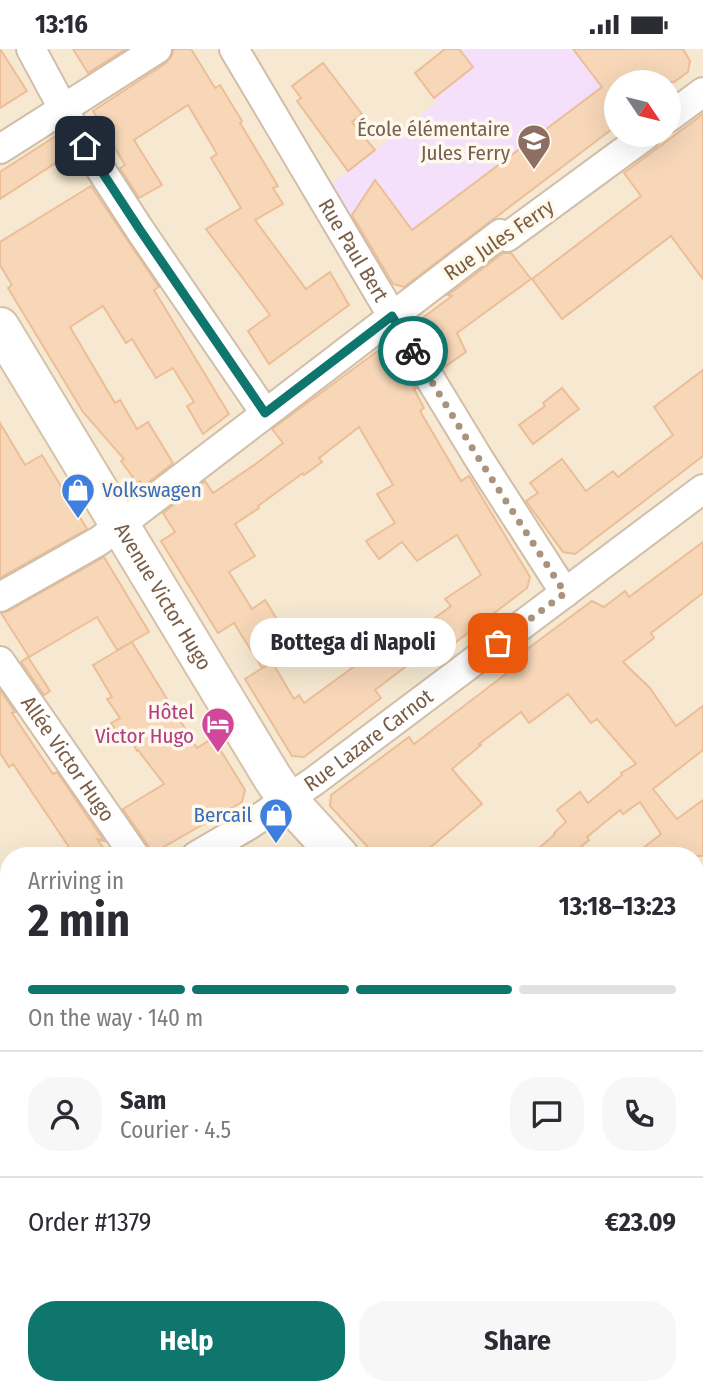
<!DOCTYPE html>
<meta charset="utf-8">
<style>
body{margin:0;font-family:"Fira Sans Condensed",sans-serif;background:#f7f7f7;color:#2b2b33;height:100vh;display:flex;flex-direction:column;font-size:26px;white-space:nowrap}
*{box-sizing:border-box;margin:0}
p{font-size:23px;color:#7c7c81}
.icon{flex:none;width:38px;height:38px;fill:none;stroke:currentColor;stroke-width:2;stroke-linecap:round;stroke-linejoin:round}
.map{position:relative;flex:1;overflow:hidden}
.panel{position:absolute;left:0px;top:798px;width:704px;height:548px;display:flex;flex-direction:column;background:#fff;border-radius:28px 28px 0 0;box-shadow:0 7px 28px #0002}
.panel>*{flex:none}
.needle{width:46px;rotate:125deg}
.tools{position:absolute;left:604px;top:21px;display:grid;gap:14px}
.tools a{display:grid;place-items:center;width:77px;height:77px;border-radius:50%;background:#fff;box-shadow:0 7px 28px #0002;font-size:35px}
.pin{position:absolute;display:grid;place-items:center;width:60px;height:60px;color:#fff;margin:-30px;border-radius:14px;box-shadow:0 4px 10px #0006}
.courier{position:absolute;display:grid;place-items:center;width:70px;height:70px;margin:-35px;border:5px solid #0f766e;border-radius:50%;background:#fff;color:#222;box-shadow:0 2px 9px #0007}
.bubble{position:absolute;height:49px;border-radius:24px;background:#fff;box-shadow:0 7px 28px #0002;font-size:23px;font-weight:700;line-height:49px;text-align:center}
.summary em{font-style:normal;font-weight:700}
.summary div{display:flex;flex-direction:column-reverse}
.summary{display:flex;align-items:center;justify-content:space-between;height:119px;padding:0 28px}
h1{font-size:46px;font-weight:700;line-height:52px}
.bar{display:grid;grid-template-columns:repeat(4,1fr);gap:10px 7px;align-content:center;height:84px;padding:0 28px}
.bar i{height:9px;border-radius:5px;background:#e1e1e2}
.bar .current{background:#0f766e}
.bar p{grid-column:span 4}
.line{display:flex;align-items:center;gap:18px;padding:0 28px;border-top:2px solid #e1e1e2}
.line div{flex:1}
.round{display:grid;place-items:center;flex:none;width:74px;height:74px;border-radius:28px;background:#f7f7f7}
.primary-button{display:flex;gap:14px;margin-top:auto;padding:14px 28px}
.primary-button a{flex:1;height:80px;border-radius:28px;background:#0f766e;color:#fff;font-size:28px;font-weight:700;line-height:80px;text-align:center}
.primary-button a+a{background:#f7f7f7;color:#2b2b33}
.status{display:flex;justify-content:space-between;align-items:center;height:49px;padding:0 35px;background:#fff;direction:ltr}
.status svg{height:19px;fill:currentColor}
.map>svg:first-child{display:block}
</style>
<div class="status"><b>13:16</b><svg viewBox="0 0 49 12"><path d="M0 12V9h3v3zM5 12V6h3v6zM10 12V3h3v9zM15 12V0h3v12zM26 1h20v11H26zM47 4h2v5h-2z"/></svg></div>
<div class="map">
<svg width="703" height="1345" viewBox="0 0 703 1345">
<rect width="100%" height="100%" fill="#fff6e4"/>
<path fill="#f7e9d1" fill-rule="evenodd" d="M0 0H703V1345H0ZM616 33H668V86H616ZM9 807H695V1337H9Z"/>
<path fill="#f4e0fb" d="M445 0H683L690 12 688 23 669 38 668 33H616L576 108 402 237 390 235 331 135 437 53 415 24Z"/>
<g fill="#f7d7b8" stroke="#ecbe97" stroke-width="2">
<path d="M0 0 27 42 0 59Z"/>
<path d="M73 0H126L88 24Z"/>
<path d="M174 0H191L215 39 220 36 242 72 240 74 278 137 273 139 283 155 255 171 306 240 330 223 349 256 269 315 248 282 270 266 206 180 241 159 211 109 217 105 188 56 134 91 162 136 139 149 120 119 125 116 93 62 166 14 171 8Z"/>
<path d="M445 0H459L473 18 434 49 415 24Z"/>
<path d="M573 0H683L690 12 688 23 674 33H616V77L404 238 393 235 352 166 375 131 412 181 602 38Z"/>
<path d="M323 14 362 65 352 73 375 101 348 122 297 52 301 49 292 37Z"/>
<path d="M703 65V230L671 187 562 270 532 230 641 147 624 124Z"/>
<path d="M56 87 60 89 71 104 0 150V123Z"/>
<path d="M91 137 159 238 154 241 229 365 203 385 187 357 194 353 173 319 156 329 132 290 126 294 103 257 70 278 115 354 120 351 137 380 148 373 173 414 144 437 140 432 137 434 121 412 124 410 83 363 8 239 12 236 0 216V193Z"/>
<path d="M503 204H511L531 230 457 284 466 303 443 319 419 279 421 270 452 247 448 246Z"/>
<path d="M383 298 393 300 416 339 414 340 424 359 420 362 461 432 469 427 530 528 527 539 435 609 429 600 375 641 381 649 304 708 292 707 245 630 272 613 294 650 299 646 304 654 385 595 390 602 451 557 445 550 481 526 457 486 417 512 402 493 379 510 366 492 395 474 377 445 393 436 359 378 319 409 322 413 304 426 303 424 258 457 259 459 235 475 255 507 229 523 252 560 265 551 295 599 262 619 234 574 218 584 161 492 175 483 163 464 205 432 213 444 257 414 283 394 272 380Z"/>
<path d="M703 321V407L575 505 563 503 526 452 538 444 530 434 562 410 586 442 613 422 618 428 673 386 654 358Z"/>
<path d="M562 339 579 360 533 395 519 376 545 357 543 354Z"/>
<path d="M0 374 25 416 42 406 87 480 0 529Z"/>
<path d="M703 493V544L651 584 654 589 623 613 650 639 676 677 703 657V701L653 740 677 770 703 751V807H633L661 785 640 753 623 765 620 761 587 788 589 791 570 807H530L555 785 554 784 566 773 557 761 580 743 588 754 622 726 621 724 636 715 597 670 591 674 568 645 529 674 521 663 479 695 481 696 452 720 482 755 420 807H376L330 757 331 746 409 688 414 695 498 631 514 618 511 612 592 552 604 558 625 542 629 548Z"/>
<path d="M104 508 149 583 117 601 97 568 29 608 1 564 8 562Z"/>
<path d="M132 593 197 699 213 689 245 741 242 753 153 804H151L149 798 123 760 164 735 138 701 137 702 130 690 124 694 111 674 120 669 107 650 112 648 93 616Z"/>
<path d="M28 608 50 642 44 646 21 613Z"/>
<path d="M0 641 15 663 12 664 42 709 53 725 57 723 104 792 97 790 109 807H75L13 715 9 718 0 704Z"/>
</g>
<g fill="none" stroke-linecap="round" stroke-linejoin="round">
<g stroke="#d1bea8" stroke-width="32">
<g id="street">
<path d="M31 0 72 76 140 181 265 364"/>
<path id="s1" d="M234 0 403 285 479 410 565 544"/>
<path d="M668 69 703 43"/>
<path d="M0 100 157 0"/>
<path d="M0 548 99 492 500 185 507 188 646 86"/>
<path id="s2" d="M0 612 135 807"/>
<path id="s3" d="M196 807 249 776 313 733 703 440"/>
<path d="M0 902 9 916"/>
<path d="M0 1075 9 1086"/>
<path d="M211 1337 217 1345"/>
<path d="M373 1345 380 1337"/>
</g>
</g>
<g stroke="#d7c1a8" stroke-width="42">
<g id="secondary">
<path id="s4" d="M0 278 272 728 287 750 339 807"/>
<path d="M695 1186 703 1195"/>
</g>
</g>
<use href="#street" stroke="#fff" stroke-width="28"/>
<use href="#secondary" stroke="#fff" stroke-width="38"/>
</g>
<g fill="none" stroke-linecap="round" stroke-linejoin="round">
<path stroke="#a9937d" stroke-width="7" stroke-dasharray="0 12.6" d="M413 302 479 410 565 544 498 594"/>
<path stroke="#0f766e" stroke-width="9" d="M85 97 140 181 265 364 392 267 413 302"/>
</g>
<defs>
<g id="school-pin" transform="scale(1.75)"><path d="M0 17L-7.5 6A9.5 9.5 0 1 1 7.5 6Z" fill="#8d6e63" stroke="#fff9ec"/><path d="M0-5L7-2L0 1L-7-2ZM-4 1L0 2.5L4 1V4Q0 6-4 4Z" fill="#fff"/></g>
<g id="shop-pin" transform="scale(1.75)"><path d="M0 17L-7.5 6A9.5 9.5 0 1 1 7.5 6Z" fill="#3f7fe0" stroke="#fff9ec"/><path d="M-5-2.5h2.3a2.7 3.5 0 0 1 5.4 0H5L5.5 6h-11ZM-1.5-2.5h3a1.5 2.3 0 0 0-3 0Z" fill="#fff"/></g>
<g id="hotel-pin" transform="scale(1.75)"><path d="M0 17L-7.5 6A9.5 9.5 0 1 1 7.5 6Z" fill="#d1479c" stroke="#fff9ec"/><path d="M-6-4.5h1.5V1H6V5H4.5V3h-9V5H-6ZM-4 0a1.8 1.8 0 1 1 3.6 0ZM.5 0V-2.5h3Q6-2.5 6 0Z" fill="#fff"/></g>
</defs>
<g fill-rule="evenodd">
<use href="#school-pin" x="534" y="92"/>
<use href="#shop-pin" x="78" y="441"/>
<use href="#hotel-pin" x="218" y="675"/>
<use href="#shop-pin" x="276" y="766"/>
</g>
<g text-anchor="middle" dominant-baseline="central" stroke-width="7" stroke-linejoin="round" paint-order="stroke">
<g font-size="21" fill="#785e54" stroke="#fff9ec" text-anchor="end">
<text x="510" y="80">École élémentaire<tspan x="510" dy="24">Jules Ferry</tspan></text>
</g>
<g font-size="21" fill="#7a5d46" stroke="#fff9ec">
<text transform="translate(499 191) rotate(-34)">Rue Jules Ferry</text>
<text stroke="none"><textPath href="#s1" startOffset="234">Rue Paul Bert</textPath></text>
<text stroke="none"><textPath href="#s4" startOffset="315">Avenue Victor Hugo</textPath></text>
<text stroke="none"><textPath href="#s3" startOffset="208">Rue Lazare Carnot</textPath></text>
<text stroke="none"><textPath href="#s2" startOffset="119">Allée Victor Hugo</textPath></text>
</g>
<g font-size="21" fill="#366cbe" stroke="#fff9ec" text-anchor="start">
<text x="102" y="441">Volkswagen</text>
<text x="252" y="766" text-anchor="end">Bercail</text>
</g>
<g font-size="21" fill="#b23c85" stroke="#fff9ec" text-anchor="end">
<text x="194" y="663">Hôtel<tspan x="194" dy="24">Victor Hugo</tspan></text>
</g>
</g>
</svg>
<div class="tools">
<a><svg class="needle" viewBox="-14 -14 28 28"><path d="M0-13l5 13h-10z" fill="#e53935"/><path d="M0 13l5-13h-10z" fill="#7c7c81"/></svg></a>
</div>
<div class="pin" style="left:498px;top:594px;background:#ea580c"><svg class="icon" aria-label="bag" viewBox="0 0 24 24"><path d="M5 8h14l-1 12H6zM9 8a3 3 0 0 1 6 0"/></svg></div>
<div class="pin" style="left:85px;top:97px;background:#1f2937"><svg class="icon" aria-label="home" viewBox="0 0 24 24"><path d="M3 11l9-7 9 7M6 9v11h12V9"/></svg></div>
<div class="courier" style="left:413px;top:302px"><svg class="icon" aria-label="bike" viewBox="0 0 24 24"><circle cx="6" cy="16" r="4"/><circle cx="18" cy="16" r="4"/><path d="M6 16l4-8h5l3 8M10 8l3 8H6M13 5h3"/></svg></div>
<div class="bubble" style="left:250px;top:569px;width:206px">Bottega di Napoli</div>
<section class="panel">
<div class="summary"><div><h1>2 min</h1><p>Arriving in</p></div><em>13:18–13:23</em></div>
<div class="bar"><i class="current"></i><i class="current"></i><i class="current"></i><i></i><p>On the way · 140 m</p></div>
<div class="line" style="height:126px"><a class="round"><svg class="icon" aria-label="person" viewBox="0 0 24 24"><circle cx="12" cy="8" r="4"/><path d="M4 21q1-7 8-7t8 7"/></svg></a><div><b>Sam</b><p>Courier · 4.5</p></div><a class="round"><svg class="icon" aria-label="chat" viewBox="0 0 24 24"><path d="M4 5h16v11H9l-5 4z"/></svg></a><a class="round"><svg class="icon" aria-label="phone" viewBox="0 0 24 24"><path d="M5 4h4l2 5-3 2q2 4 5 5l2-3 5 2v4C11 20 4 13 5 4z"/></svg></a></div>
<div class="line" style="height:91px"><div>Order #1379</div><b>€23.09</b></div>
<div class="primary-button"><a>Help</a><a>Share</a></div>
</section>
</div>
